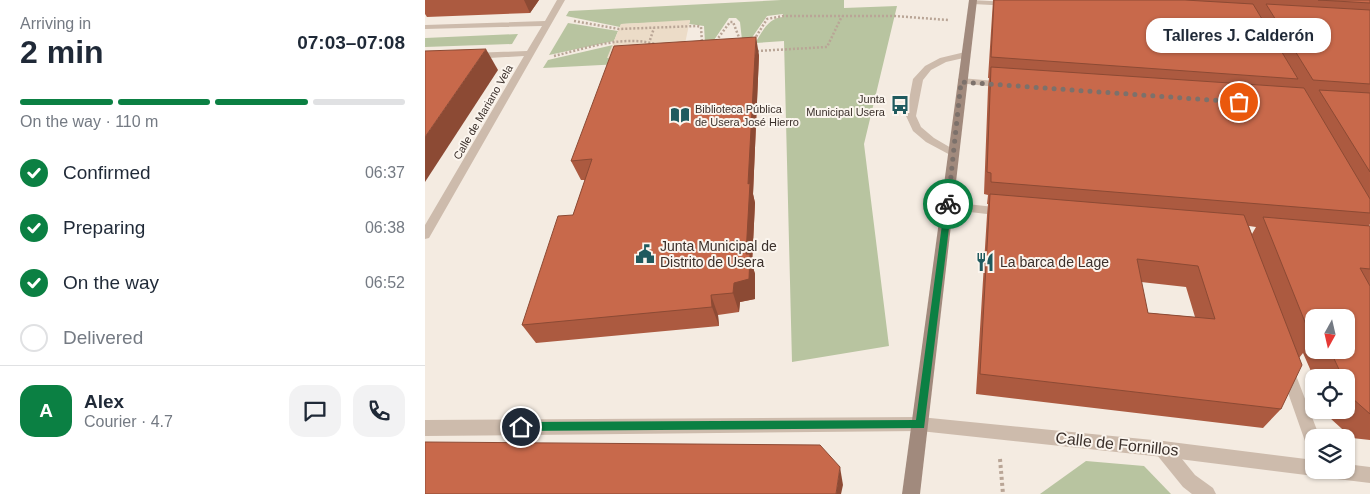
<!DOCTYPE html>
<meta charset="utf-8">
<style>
body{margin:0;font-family:Helvetica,sans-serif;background:#f2f2f3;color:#1f2937;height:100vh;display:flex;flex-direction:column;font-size:19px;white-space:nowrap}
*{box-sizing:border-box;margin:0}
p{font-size:16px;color:#747a83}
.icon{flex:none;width:28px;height:28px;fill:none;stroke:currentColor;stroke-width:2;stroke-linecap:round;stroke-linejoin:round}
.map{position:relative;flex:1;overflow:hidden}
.side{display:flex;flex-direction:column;background:#fff;width:425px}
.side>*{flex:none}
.needle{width:32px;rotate:188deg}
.fabs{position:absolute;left:880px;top:309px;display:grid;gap:10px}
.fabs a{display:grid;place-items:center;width:50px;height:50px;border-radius:10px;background:#fff;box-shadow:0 1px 4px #0004;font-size:25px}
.pin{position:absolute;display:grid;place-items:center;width:42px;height:42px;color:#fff;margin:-21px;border:2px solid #fff;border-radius:50%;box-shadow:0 1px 5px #0007}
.courier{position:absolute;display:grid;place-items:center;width:50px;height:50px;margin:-25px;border:4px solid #0b8043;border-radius:50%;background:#fff;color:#222;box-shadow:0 1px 6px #0007}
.bubble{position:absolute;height:35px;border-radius:15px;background:#fff;box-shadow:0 1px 4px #0004;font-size:16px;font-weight:700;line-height:35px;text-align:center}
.overview em{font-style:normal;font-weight:700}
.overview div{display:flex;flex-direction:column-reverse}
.overview{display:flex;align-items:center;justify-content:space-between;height:85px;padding:0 20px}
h1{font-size:32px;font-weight:700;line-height:38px}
.bar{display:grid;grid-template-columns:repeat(4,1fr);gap:8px 5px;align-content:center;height:60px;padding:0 20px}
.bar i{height:6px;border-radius:4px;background:#e0e1e3}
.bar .on{background:#0b8043}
.bar p{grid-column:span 4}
.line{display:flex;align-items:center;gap:12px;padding:0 20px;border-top:1px solid #e0e1e3}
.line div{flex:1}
.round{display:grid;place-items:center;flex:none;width:52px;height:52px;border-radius:15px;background:#f2f2f3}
ol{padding:0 20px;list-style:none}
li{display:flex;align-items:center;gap:15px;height:55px}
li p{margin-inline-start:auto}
li .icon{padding:5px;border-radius:50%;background:#0b8043;color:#fff;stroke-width:4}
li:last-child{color:#747a83}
li i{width:28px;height:28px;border:2px solid #e0e1e3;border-radius:50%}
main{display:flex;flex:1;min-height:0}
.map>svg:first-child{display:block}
</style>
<main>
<section class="side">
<div class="overview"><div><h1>2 min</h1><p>Arriving in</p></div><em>07:03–07:08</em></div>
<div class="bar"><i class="on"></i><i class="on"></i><i class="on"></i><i></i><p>On the way · 110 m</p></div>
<ol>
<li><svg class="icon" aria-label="check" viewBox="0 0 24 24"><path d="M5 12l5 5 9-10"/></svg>Confirmed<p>06:37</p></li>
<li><svg class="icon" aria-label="check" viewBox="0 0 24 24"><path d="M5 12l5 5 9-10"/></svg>Preparing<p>06:38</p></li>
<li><svg class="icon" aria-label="check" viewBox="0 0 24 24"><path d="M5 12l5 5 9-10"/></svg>On the way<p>06:52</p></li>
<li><i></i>Delivered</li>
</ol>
<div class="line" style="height:90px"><b class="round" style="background:#0b8043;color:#fff">A</b><div><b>Alex</b><p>Courier · 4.7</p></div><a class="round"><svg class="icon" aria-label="chat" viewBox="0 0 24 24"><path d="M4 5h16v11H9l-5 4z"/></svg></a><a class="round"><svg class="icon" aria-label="phone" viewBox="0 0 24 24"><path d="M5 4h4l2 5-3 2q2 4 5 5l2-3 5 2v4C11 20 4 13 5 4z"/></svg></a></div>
</section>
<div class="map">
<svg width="945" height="494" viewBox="0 0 945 494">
<rect width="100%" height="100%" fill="#f4ebe1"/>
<g fill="#b8c4a0">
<path d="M356 0H419V8L472 6 439 144 464 346 367 362 359 41 330 43C338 31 343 18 358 17V14L342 16 326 39 317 40 315 22 311 18H304L287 43H280L279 26 264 24 265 21 196 24 195 27 141 16 144 11Z"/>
<path d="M143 23 193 31 189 41 124 55Z"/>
<path d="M93 34 87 44 0 47V38Z"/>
<path d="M188 45 183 58 247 54 196 64 118 68 123 60Z"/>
<path d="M661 461 719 466 746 494H615Z"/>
</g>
<path fill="#ecdcc8" d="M265 20 258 53 182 58 196 24Z"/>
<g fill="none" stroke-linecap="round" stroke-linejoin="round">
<g stroke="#b9a596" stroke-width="2.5" stroke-dasharray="2 2" stroke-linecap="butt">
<path d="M149 21 194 29 272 26 276 27 277 43"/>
<path d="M225 40 229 28"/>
<path d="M329 40 342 19 358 16H470L523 20"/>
<path d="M291 41 305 22H308L315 40"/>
<path d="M332 51 402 47 417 16"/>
<path d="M129 56C162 48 200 34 233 45"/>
</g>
<path stroke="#b9a596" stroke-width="4" stroke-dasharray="3 3" stroke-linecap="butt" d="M575 459 578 494"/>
<g fill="#cdbbac" fill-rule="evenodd">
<path d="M540 52 544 55 543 57 521 62 506 70 498 80 491 116 496 127 509 138 533 152 534 154 533 156 529 157 501 142 488 131 481 116 488 79 500 66 515 58Z"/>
<path d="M738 441 744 443 770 475 788 488 791 494H767L758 487 732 455 730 449 732 443Z"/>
</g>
<g fill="#cdbbac" fill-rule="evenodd">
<path d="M132 0H140L4 238 0 239V225L99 56 47 59 43 56 47 53 102 51 117 26 0 29V25L120 21Z"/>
<path d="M545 0 585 2 589 4 585 6 548 4H545Z"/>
<path d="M536 78 581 82 586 85 581 88 533 83V79Z"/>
<path d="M523 202 579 208 585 212 579 216 519 209 517 206 519 203Z"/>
<path d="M862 363 867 365 869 370 895 438H889V452L883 450 881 444 855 370 857 365Z"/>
<path d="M495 417 738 441 889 460V470H921V464L945 467V483L904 478 898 476 896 471 895 474 889 476 738 457 495 431 0 436V420Z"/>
</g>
<path fill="#a18a7d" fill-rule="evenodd" d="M544 0H552L495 494H477Z"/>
</g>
<g fill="#ac5a40" fill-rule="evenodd">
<path d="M0 0H114L105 13 2 17 0 14Z"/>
<path d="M568 0H945V224L944 226H945V440L927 438 905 418 902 410H921V378H889L878 353 874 358 856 409 838 428 551 394 562 215 563 204H562L563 195 559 194 563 88 564 78H563ZM824 226 831 227 827 234ZM716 282 761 287 770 317 723 313ZM889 318 921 350H889Z"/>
<path d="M334 55 328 194 330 203 327 264 330 274V299L315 302 314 312 293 315 294 326 111 343 97 325 148 215 160 180H156L146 161Z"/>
</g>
<g fill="#8c4a34">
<path d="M99 0H114L105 13Z"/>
<path d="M331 37 334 55 328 194 330 203 327 264 330 274V299L315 302 314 312 308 293 309 283 321 254 323 184Z"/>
<path d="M61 49 73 70 0 182V137Z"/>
<path d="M286 295 293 315 294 326 287 307Z"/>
<path d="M415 467 418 485 416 494H411Z"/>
</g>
<g fill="#c8694b" stroke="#8c4a34" fill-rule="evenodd">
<path d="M569 0H760L828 4 873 79 566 57Z"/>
<path d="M893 0H945V3Z"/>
<path d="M841 4 945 10V84L888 80Z"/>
<path d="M331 37 323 184 325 183 321 254H325L324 279 309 283 308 293 286 295 287 307 97 325 133 216 148 215 167 159 146 161 189 46Z"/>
<path d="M61 49 0 137V51Z"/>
<path d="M566 67 879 88 945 199V213L566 182V173L562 172Z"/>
<path d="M894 90 945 93V172Z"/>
<path d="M565 194 819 215 877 365 856 409 555 374ZM712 259 773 266 790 319 723 313Z"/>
<path d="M838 217 945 226V269L935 268 945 286V414L927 398 921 385V378H918L905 350H921V318H889V341L888 342Z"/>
<path d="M0 442 395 445 415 467 411 494H0Z"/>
</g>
<path fill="#0b8043" d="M520 202 527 204 499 428 92 431 91 427 92 424 96 422 491 420Z"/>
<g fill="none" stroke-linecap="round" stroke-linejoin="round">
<path stroke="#7c716b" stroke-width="5" stroke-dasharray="0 9" d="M523 204 536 82 814 102"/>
</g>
<defs>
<g id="bus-bare" transform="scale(1.5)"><path d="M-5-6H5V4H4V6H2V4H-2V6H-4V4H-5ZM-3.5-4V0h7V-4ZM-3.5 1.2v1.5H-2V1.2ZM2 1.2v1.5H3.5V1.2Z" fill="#1f5a5e" stroke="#fbf5ee" stroke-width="2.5" paint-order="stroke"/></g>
<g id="library-bare" transform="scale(1.5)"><path d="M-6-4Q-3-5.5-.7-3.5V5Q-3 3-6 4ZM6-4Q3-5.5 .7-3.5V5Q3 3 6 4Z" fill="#1f5a5e" stroke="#fbf5ee" stroke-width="2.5" paint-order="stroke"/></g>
<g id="civic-bare" transform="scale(1.5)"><path d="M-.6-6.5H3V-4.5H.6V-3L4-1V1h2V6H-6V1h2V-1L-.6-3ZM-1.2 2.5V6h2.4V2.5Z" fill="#1f5a5e" stroke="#fbf5ee" stroke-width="2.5" paint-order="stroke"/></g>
<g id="restaurant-bare" transform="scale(1.5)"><path d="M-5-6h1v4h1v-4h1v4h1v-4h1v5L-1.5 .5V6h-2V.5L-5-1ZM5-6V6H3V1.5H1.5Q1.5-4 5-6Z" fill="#1f5a5e" stroke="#fbf5ee" stroke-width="2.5" paint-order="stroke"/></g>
</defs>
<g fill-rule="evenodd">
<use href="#bus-bare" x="475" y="105"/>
<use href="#library-bare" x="255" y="115"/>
<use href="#civic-bare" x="220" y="254"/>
<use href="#restaurant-bare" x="560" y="262"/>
</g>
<g text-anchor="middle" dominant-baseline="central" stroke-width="4" stroke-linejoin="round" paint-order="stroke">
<g font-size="11" fill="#3b302b" stroke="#fbf5ee" text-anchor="end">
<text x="460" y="99">Junta<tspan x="460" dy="13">Municipal Usera</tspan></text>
<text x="270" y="109" text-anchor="start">Biblioteca Pública<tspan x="270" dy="13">de Usera José Hierro</tspan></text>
</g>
<g font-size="11" fill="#3b302b" stroke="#fbf5ee">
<text transform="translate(58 112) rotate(-60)">Calle de Mariano Vela</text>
</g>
<g font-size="14" fill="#3b302b" stroke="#fbf5ee" text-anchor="start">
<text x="235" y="246">Junta Municipal de<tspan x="235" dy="16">Distrito de Usera</tspan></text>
<text x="575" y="262">La barca de Lage</text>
</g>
<g font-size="16" fill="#3b302b" stroke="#fbf5ee">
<text transform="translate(692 444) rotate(6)">Calle de Fornillos</text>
</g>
</g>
</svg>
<div class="fabs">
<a><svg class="needle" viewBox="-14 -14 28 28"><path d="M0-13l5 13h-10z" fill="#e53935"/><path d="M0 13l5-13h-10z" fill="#747a83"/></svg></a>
<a><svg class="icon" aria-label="locate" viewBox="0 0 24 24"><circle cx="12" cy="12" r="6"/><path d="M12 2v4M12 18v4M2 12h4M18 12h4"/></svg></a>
<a><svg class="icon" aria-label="layers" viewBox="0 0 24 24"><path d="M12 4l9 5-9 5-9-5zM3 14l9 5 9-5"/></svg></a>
</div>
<div class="pin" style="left:814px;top:102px;background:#ea580c"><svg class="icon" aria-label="bag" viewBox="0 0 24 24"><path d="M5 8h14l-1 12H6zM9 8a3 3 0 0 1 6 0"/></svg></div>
<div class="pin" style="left:96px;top:427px;background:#1f2937"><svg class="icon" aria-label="home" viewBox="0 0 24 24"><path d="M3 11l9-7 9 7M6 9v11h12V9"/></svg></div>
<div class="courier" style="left:523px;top:204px"><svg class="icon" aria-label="bike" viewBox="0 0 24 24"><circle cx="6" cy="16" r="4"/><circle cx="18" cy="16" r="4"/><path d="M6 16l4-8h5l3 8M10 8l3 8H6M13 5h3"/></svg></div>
<div class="bubble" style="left:721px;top:18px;width:185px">Talleres J. Calderón</div>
</div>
</main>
